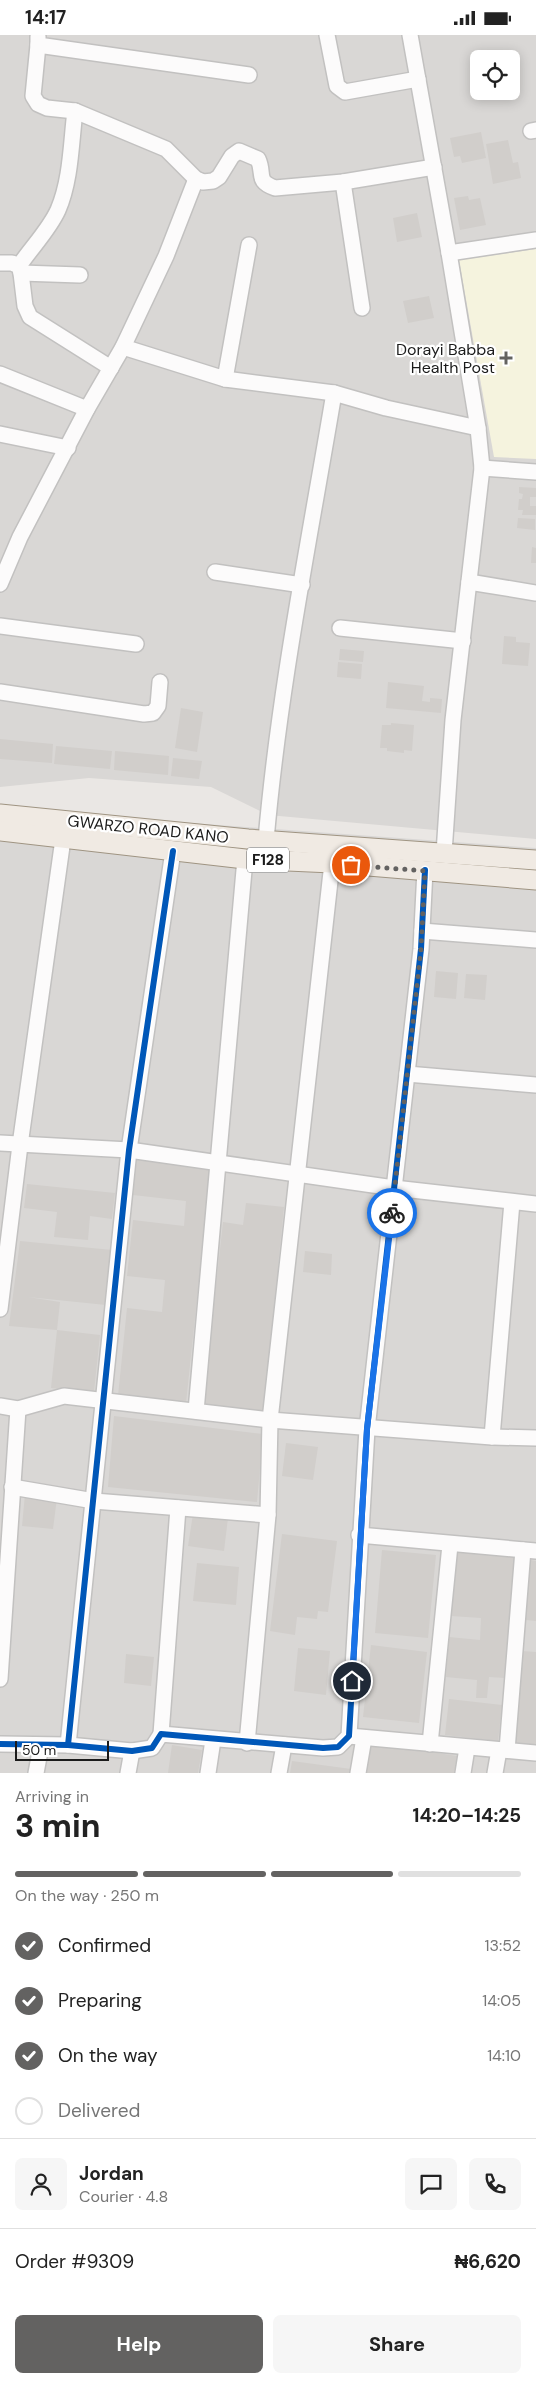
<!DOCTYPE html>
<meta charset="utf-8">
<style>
body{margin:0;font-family:"DM Sans",sans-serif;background:#f6f6f6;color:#222;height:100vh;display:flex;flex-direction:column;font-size:19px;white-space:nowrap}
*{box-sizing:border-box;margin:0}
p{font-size:16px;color:#767676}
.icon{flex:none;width:28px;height:28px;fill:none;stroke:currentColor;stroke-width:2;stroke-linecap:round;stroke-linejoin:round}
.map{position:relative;height:1738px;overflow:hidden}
.details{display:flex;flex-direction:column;background:#fff;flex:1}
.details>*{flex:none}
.buttons{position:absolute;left:470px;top:15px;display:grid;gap:10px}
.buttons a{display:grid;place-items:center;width:50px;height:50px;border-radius:8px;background:#fff;box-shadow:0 2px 12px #0003;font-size:25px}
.scale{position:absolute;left:15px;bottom:12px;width:94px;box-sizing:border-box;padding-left:5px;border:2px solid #1b1b1b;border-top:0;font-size:14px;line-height:18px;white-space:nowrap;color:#1b1b1b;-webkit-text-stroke:4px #fff;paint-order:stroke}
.pin{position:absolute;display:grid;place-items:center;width:42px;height:42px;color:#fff;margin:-21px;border:2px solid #fff;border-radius:50%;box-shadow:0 1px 5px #0007}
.courier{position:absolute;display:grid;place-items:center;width:50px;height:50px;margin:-25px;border:4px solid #1a73e8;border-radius:50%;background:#fff;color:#222;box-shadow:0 1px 6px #0007}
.overview em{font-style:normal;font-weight:700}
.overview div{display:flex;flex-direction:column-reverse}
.overview{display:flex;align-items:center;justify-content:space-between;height:85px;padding:0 15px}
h1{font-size:32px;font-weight:700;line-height:38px}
.bar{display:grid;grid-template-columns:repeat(4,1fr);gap:8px 5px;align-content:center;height:60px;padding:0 15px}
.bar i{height:6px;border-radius:4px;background:#e0e0e0}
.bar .active{background:#636261}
.bar p{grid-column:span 4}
.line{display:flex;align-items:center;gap:12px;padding:0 15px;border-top:1px solid #e0e0e0}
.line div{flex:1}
.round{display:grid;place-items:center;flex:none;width:52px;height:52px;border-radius:8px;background:#f6f6f6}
ol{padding:0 15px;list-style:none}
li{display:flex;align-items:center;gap:15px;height:55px}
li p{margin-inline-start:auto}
li .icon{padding:5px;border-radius:50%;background:#636261;color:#fff;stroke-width:4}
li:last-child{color:#767676}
li i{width:28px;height:28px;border:2px solid #e0e0e0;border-radius:50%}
.cta{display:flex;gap:10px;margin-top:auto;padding:10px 15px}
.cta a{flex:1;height:58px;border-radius:8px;background:#636261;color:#fff;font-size:20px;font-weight:700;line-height:58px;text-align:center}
.cta a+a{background:#f6f6f6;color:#222}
.status{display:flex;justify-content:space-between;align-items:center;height:35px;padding:0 25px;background:#fff;direction:ltr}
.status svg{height:14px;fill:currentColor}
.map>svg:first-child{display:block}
</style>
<div class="status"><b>14:17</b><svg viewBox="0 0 49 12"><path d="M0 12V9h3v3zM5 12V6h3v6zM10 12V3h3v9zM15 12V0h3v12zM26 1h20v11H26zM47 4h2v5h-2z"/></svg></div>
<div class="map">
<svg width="536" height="1738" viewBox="0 0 536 1738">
<rect width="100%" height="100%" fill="#eae7e4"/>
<g fill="#d9d7d5" fill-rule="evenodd">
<path d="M0 0H536V804L268 780 211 752 89 743 0 752ZM479 24H511V56H479Z"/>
<path d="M0 774 536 813V1738H0Z"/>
</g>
<path fill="#f5f3de" d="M536 214V424L494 422 459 225Z"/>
<g fill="#d1cecb">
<path d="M481 97 486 123 462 128 460 121 454 122 450 103Z"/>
<path d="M508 105 513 128 518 127 521 143 493 149 486 109Z"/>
<path d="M468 161 469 165 480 163 486 190 460 195 454 163Z"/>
<path d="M417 178 422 202 397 207 393 183Z"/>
<path d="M429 261 434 283 408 288 403 266Z"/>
<path d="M519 452 536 453V462H530V471H536V480H522L523 475H518L519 464H522L523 459 519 458Z"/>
<path d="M518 483 535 484V495L517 493Z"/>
<path d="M532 512 536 513V528H531Z"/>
<path d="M504 601 516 602V607L530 608 528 631 502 629Z"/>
<path d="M340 614 364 616 363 627 339 625Z"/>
<path d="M338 627 362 629 361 644 337 642Z"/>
<path d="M388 647 424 651 422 666 430 667V663L442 664 441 678 386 673Z"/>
<path d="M181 673 203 677 197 717 175 713Z"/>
<path d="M391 688 414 690 412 716 404 715V718L387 716V713H380L382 690H391Z"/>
<path d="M0 704 53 709 52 728 0 724Z"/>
<path d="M56 711 112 716 110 734 54 729Z"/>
<path d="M115 716 169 721 168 740 114 735Z"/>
<path d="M173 723 202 726 199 744 171 741Z"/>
<path d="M436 936 458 938 456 964 434 962Z"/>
<path d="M466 939 487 940 485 965 464 963Z"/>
<path d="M137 1123 211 1131 186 1368 118 1361 127 1273 162 1277 165 1245 127 1241 133 1185 184 1191 186 1166 133 1160Z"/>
<path d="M27 1149 115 1158 112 1184 90 1181 88 1205 54 1202 57 1177 24 1173Z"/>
<path d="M246 1168 284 1172 278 1231H283L266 1376 203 1369 223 1187 243 1190Z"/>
<path d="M20 1206 112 1215 106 1270 28 1262 60 1267 57 1295 9 1291Z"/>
<path d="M305 1216 332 1219 331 1240 303 1237Z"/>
<path d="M57 1295 100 1300 94 1357 51 1353Z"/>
<path d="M114 1381 263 1399 257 1467 108 1452Z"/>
<path d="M286 1408 318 1412 313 1445 282 1441Z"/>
<path d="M25 1459 57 1463 53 1494 22 1491Z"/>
<path d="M193 1479 228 1483 224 1516 188 1511Z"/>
<path d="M282 1499 337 1506 328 1577 318 1576 317 1584 297 1582 295 1600 270 1596Z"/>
<path d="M382 1515 436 1520 428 1603 375 1598Z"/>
<path d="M456 1516 515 1521 505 1643 489 1642 487 1663H476L477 1645 446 1642 449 1602 480 1605 481 1583 451 1581Z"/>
<path d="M530 1525 536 1526V1586L526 1585Z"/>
<path d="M197 1528 239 1532 236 1570 193 1566Z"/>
<path d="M371 1610 427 1617 419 1688 363 1682Z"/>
<path d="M298 1613 330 1616 326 1660 294 1656Z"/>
<path d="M522 1616 536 1617V1712L515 1710Z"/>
<path d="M126 1619 154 1622 151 1651 124 1648Z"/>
<path d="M449 1664 502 1670 498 1706 445 1700Z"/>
<path d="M367 1707 457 1721 454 1738H363Z"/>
<path d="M172 1710 202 1715 198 1738H168Z"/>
<path d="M292 1726 351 1734V1738H290Z"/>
</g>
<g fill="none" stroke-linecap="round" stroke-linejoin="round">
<g stroke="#c2c1c0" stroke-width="18">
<g id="minor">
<path d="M327 0 337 51 345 57 418 44"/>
<path d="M410 0 449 218 478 393 482 433 453 685 444 818"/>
<path d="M38 2V10L249 40"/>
<path d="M38 10 33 61 38 69 47 73 75 76 166 114 196 144 203 147 213 146 219 142 232 121 239 116 258 124C265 139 255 146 275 153L343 147 434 132"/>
<path d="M531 96 536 95"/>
<path d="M343 147 362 273"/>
<path d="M449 218 536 205"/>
<path d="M0 228H12L19 231 21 238 25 271 30 282 111 333"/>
<path d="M19 231C31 213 49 195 58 175 71 145 71 108 75 76"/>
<path d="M21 238 80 240"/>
<path d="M123 312 225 344 334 358 386 373 478 393"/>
<path d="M0 339 87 374"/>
<path d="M225 344 249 210"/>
<path d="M0 399 68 413"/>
<path d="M482 433 536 437"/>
<path d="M215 537 302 550"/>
<path d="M469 547 536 558"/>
<path d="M0 549 20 502 87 374 123 312 166 221 196 144"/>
<path d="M0 591 136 609"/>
<path d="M340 593 463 606"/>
<path d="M0 657 144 679 153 678 158 671 160 647"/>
<path d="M266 805C279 655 309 507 334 358"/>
<path d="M422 896 536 905"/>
<path d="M407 1039 536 1050"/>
<path d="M0 1108 129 1115 394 1153 536 1169"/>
<path d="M0 1274 20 1110 63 804"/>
<path d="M0 1371 18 1374 64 1361 270 1385 492 1402 536 1403"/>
<path d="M196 1376 245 824"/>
<path d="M492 1402 512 1167"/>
<path d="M12 1452 94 1466 268 1480"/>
<path d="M359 1500 536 1516"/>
<path d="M0 1644 18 1374"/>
<path d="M161 1699 178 1473"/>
<path d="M349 1701 536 1718"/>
<path d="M247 1708 268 1480 270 1385 332 828"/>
<path d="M0 1709 68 1710 132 1716 152 1713 161 1699 323 1713 338 1712 349 1701 367 1394 421 914 425 835"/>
<path d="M430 1709 450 1510"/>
<path d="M68 1710 129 1115 173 816"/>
<path d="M507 1715 523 1515"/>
<path d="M36 1738 41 1711"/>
<path d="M128 1738 132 1716"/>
<path d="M208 1738 213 1705"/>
<path d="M279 1738 284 1710"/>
<path d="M358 1738 364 1703"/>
<path d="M463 1738 467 1713"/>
<path d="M495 1738 499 1715"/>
</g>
</g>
<g stroke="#9f9482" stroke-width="21">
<g id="major">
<path d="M0 779 248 804 536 825"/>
<path d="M0 796 245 824 332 828 536 845"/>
</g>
</g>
<use href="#minor" stroke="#fcfbfb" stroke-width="15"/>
<use href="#major" stroke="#f0eae3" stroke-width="19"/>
<g stroke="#fff" stroke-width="9">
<g id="cycleway">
<path d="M0 1709 68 1710 132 1716 152 1713 161 1699 323 1713 338 1712 349 1701 367 1394 421 914 425 835"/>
<path d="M68 1710 129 1115 173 816"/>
</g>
</g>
<use href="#cycleway" stroke="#0057b8" stroke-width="6"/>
</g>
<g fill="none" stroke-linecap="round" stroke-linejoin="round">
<path stroke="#636261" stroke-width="5" stroke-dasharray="0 9" d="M351 830 425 836 421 914 392 1178"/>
<path stroke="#1a73e8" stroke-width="6" d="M352 1646 367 1394 392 1178"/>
</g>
<path fill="#636261" stroke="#fff" stroke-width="2" d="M503.5 315.5h5v5h5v5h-5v5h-5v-5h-5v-5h5z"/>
<g text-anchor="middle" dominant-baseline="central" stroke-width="4.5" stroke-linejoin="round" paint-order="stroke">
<rect fill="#fff" stroke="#5f5f5f" stroke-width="1" x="247" y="812.5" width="42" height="25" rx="4"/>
<g font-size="15" font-weight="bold" fill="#1b1b1b">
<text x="268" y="825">F128</text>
</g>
<g font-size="16" fill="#1b1b1b" stroke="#fff" text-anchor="end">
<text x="495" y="314">Dorayi Babba<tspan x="495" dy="18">Health Post</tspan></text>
</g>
<g font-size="16" fill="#1b1b1b" stroke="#fff">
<text transform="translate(148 794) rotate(6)">GWARZO ROAD KANO</text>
</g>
</g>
</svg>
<div class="buttons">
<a><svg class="icon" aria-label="locate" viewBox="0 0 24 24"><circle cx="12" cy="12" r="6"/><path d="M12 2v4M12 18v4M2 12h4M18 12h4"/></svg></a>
</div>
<div class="scale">50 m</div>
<div class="pin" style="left:351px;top:830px;background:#ea580c"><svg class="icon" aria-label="bag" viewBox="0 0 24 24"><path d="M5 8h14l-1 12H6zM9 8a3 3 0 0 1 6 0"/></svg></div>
<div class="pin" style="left:352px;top:1646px;background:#1f2937"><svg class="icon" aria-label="home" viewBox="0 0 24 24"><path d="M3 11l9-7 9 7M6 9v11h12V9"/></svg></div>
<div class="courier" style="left:392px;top:1178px"><svg class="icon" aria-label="bike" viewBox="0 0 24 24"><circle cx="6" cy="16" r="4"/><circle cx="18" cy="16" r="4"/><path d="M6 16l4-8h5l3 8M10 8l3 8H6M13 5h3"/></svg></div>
</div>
<section class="details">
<div class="overview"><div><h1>3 min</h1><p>Arriving in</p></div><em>14:20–14:25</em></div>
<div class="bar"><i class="active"></i><i class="active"></i><i class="active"></i><i></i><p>On the way · 250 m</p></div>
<ol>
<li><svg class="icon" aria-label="check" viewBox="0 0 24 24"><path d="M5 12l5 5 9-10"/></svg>Confirmed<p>13:52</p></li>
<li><svg class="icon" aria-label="check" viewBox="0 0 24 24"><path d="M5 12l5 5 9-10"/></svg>Preparing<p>14:05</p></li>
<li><svg class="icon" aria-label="check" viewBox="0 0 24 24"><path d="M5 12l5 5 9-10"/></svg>On the way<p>14:10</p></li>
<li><i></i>Delivered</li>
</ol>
<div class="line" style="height:90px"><a class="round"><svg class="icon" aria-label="person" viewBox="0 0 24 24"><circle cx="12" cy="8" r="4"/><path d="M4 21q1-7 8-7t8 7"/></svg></a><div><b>Jordan</b><p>Courier · 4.8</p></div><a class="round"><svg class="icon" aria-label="chat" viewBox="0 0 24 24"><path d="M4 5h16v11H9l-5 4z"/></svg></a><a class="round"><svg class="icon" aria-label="phone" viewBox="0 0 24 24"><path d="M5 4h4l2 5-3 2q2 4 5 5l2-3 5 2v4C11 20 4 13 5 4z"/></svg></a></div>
<div class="line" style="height:65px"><div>Order #9309</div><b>₦6,620</b></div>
<div class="cta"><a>Help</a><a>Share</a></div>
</section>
